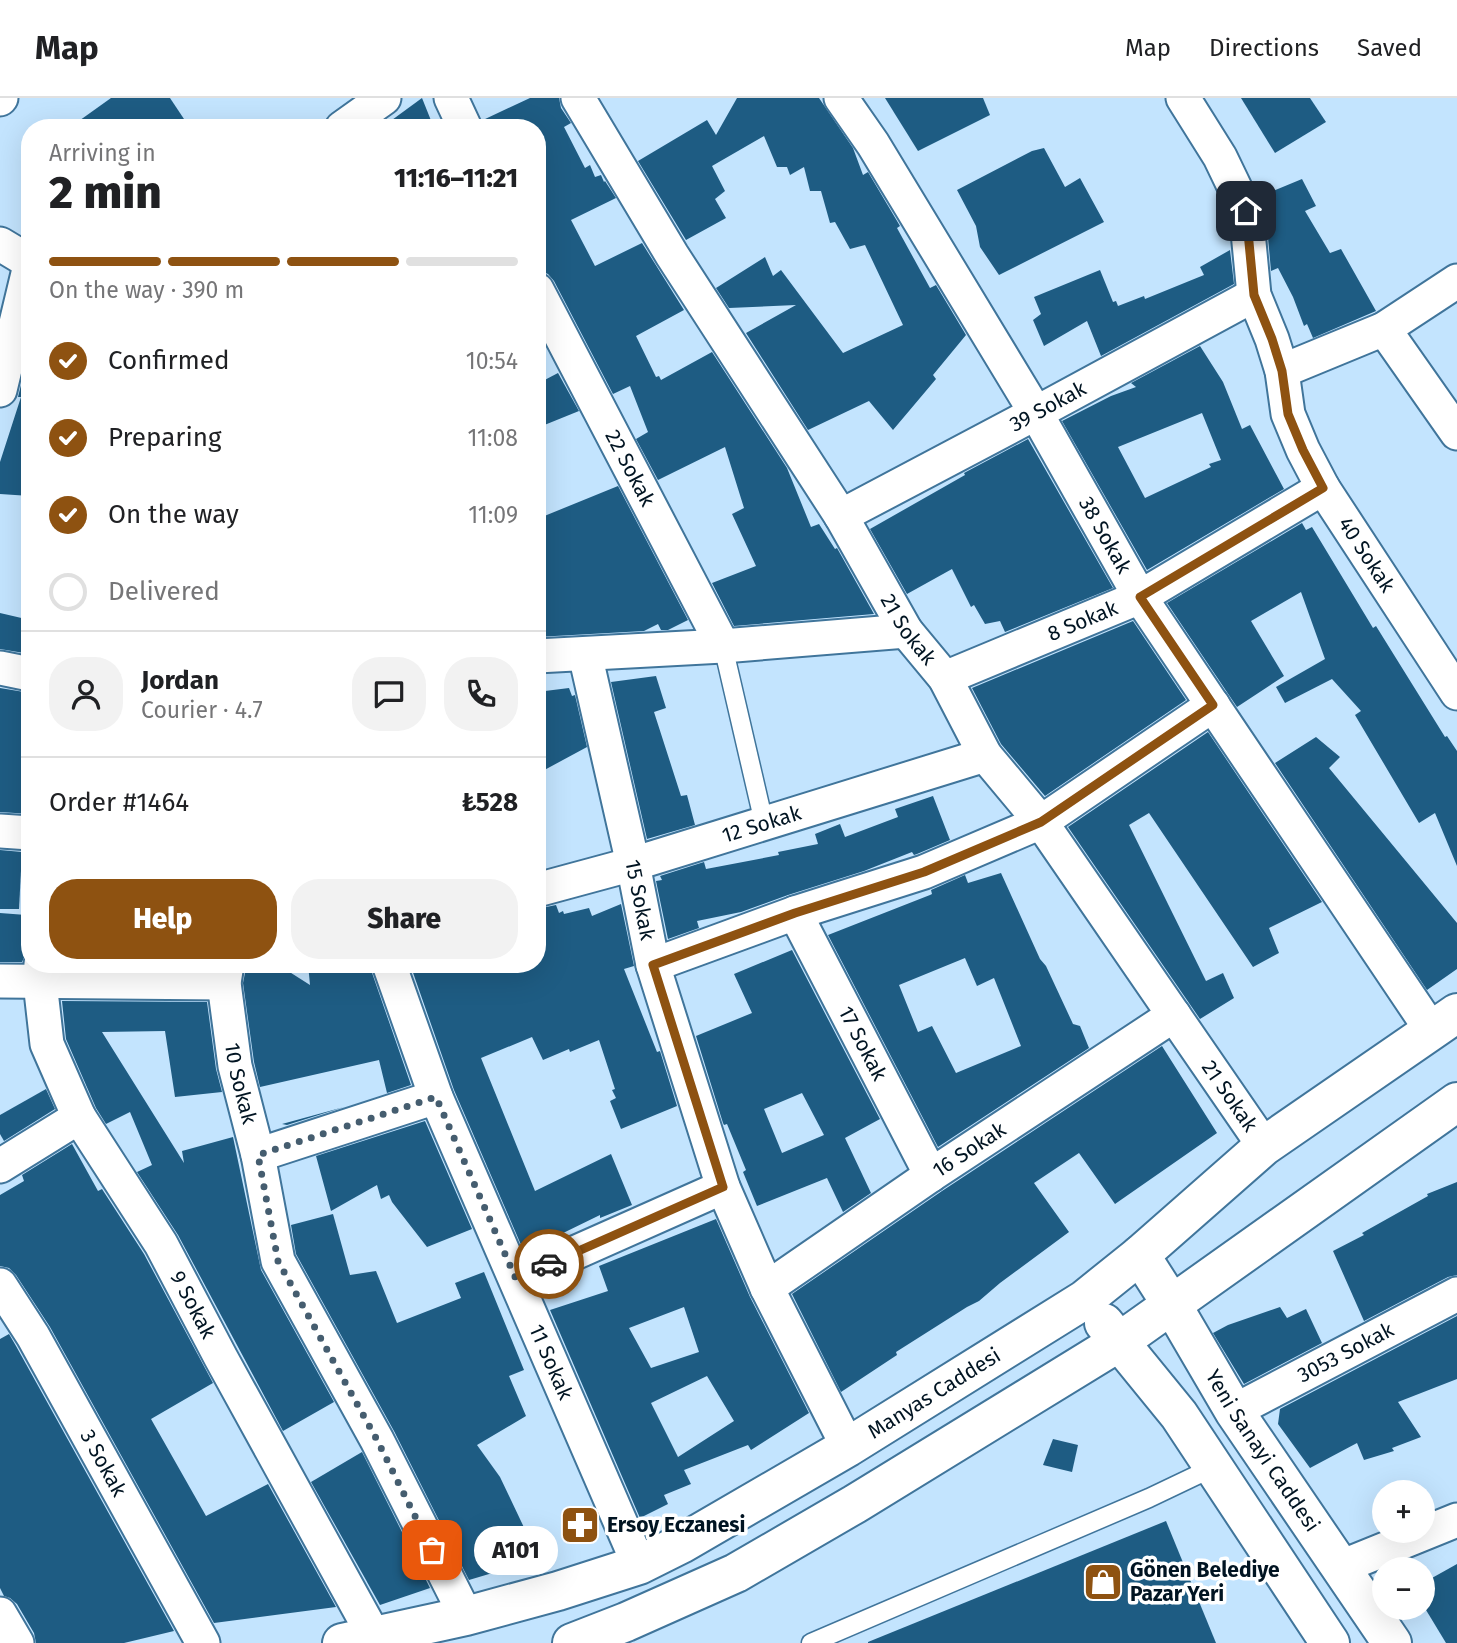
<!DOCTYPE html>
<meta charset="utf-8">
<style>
body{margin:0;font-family:"Fira Sans",sans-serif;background:#f2f2f2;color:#202124;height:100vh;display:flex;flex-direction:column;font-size:26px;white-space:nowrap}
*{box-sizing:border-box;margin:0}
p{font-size:23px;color:#757577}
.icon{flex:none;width:38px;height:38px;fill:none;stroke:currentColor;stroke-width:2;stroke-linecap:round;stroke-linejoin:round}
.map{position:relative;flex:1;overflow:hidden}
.side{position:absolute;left:21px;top:21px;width:525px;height:854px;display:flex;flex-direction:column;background:#fff;border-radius:28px;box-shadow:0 7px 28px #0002}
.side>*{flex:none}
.fabs{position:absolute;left:1372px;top:1382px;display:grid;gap:14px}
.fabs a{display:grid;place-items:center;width:63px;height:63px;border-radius:50%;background:#fff;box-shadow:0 7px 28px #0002;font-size:35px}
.pin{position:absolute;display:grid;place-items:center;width:60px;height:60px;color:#fff;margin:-30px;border-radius:14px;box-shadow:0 4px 10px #0006}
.courier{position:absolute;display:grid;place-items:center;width:70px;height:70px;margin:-35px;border:5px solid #8e5211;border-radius:50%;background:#fff;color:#222;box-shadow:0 2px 9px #0007}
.bubble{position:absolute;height:49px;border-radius:24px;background:#fff;box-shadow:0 7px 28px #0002;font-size:23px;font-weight:800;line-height:49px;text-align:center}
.head em{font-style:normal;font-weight:800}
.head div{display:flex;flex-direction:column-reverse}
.head{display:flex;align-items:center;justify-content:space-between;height:119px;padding:0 28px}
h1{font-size:46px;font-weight:800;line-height:52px}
.bar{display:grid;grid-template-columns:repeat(4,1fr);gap:10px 7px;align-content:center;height:84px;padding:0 28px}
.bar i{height:9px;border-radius:5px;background:#e0e0e0}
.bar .active{background:#8e5211}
.bar p{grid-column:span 4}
.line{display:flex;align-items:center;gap:18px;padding:0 28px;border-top:2px solid #e0e0e0}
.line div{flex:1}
.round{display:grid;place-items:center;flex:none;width:74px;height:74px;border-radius:28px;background:#f2f2f2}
ol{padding:0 28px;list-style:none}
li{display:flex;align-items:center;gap:21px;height:77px}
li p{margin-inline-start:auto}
li .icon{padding:7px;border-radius:50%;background:#8e5211;color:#fff;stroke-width:4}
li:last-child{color:#757577}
li i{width:38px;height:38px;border:4px solid #e0e0e0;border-radius:50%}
.action{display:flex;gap:14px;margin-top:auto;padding:14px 28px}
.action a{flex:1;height:80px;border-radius:28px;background:#8e5211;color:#fff;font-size:28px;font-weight:800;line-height:80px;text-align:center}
.action a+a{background:#f2f2f2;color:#202124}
header{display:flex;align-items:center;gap:42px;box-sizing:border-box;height:98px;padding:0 35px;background:#fff;border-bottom:2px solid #e0e0e0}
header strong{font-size:33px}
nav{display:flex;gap:38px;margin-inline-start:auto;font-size:24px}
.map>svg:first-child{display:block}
</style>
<header>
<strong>Map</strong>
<nav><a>Map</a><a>Directions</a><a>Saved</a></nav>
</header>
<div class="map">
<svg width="1457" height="1545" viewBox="0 0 1457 1545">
<rect width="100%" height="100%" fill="#c3e4fe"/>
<g fill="#1e5c83" fill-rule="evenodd">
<path d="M111 0H170L190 30H69Z"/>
<path d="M422 0 434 30H381Z"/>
<path d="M530 0H559L561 10 571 25 564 29 585 70 590 67 595 79 601 77 604 84 605 83 616 100 571 122 595 168 642 145 684 212 636 238 656 279 659 278 661 282 712 254 787 370 811 429 819 426 835 451 837 450 874 516 734 528 712 485 756 468 732 416 744 410 725 349 658 382 636 341 648 334 630 288 613 296 554 183 548 176 543 174 537 164V30H484L483 22Z"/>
<path d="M737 0H819L853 50 863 77 868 74 900 128 897 130 930 190 936 187 966 237 933 277 936 281 893 332 869 303 808 332 746 235 796 207 729 210 716 190 765 159 773 178 781 172 843 255 903 227 865 147 850 151 835 124 830 125 821 93H810L804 69 790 77 787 69H777L764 38 712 68 725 93 715 101 726 120 686 142 638 63 707 22 716 37Z"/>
<path d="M885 0H983L990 17 918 53Z"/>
<path d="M1241 0H1310L1326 24 1275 55Z"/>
<path d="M1044 50 1065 89 1080 80 1104 124 999 177 980 149 976 128 957 92 1032 53Z"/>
<path d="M1302 81 1316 108 1305 113 1330 155 1341 151 1376 213 1313 240 1307 226 1304 228 1293 199 1278 170 1271 173 1266 117 1275 112 1268 95Z"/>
<path d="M1230 152 1234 186 1101 258 1087 223 1044 248 1033 222 1041 216 1034 199 1100 172 1113 204 1116 203 1118 208 1144 198 1145 201 1204 177 1200 169Z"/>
<path d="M1200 248 1223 284 1242 331 1250 327 1284 391 1147 472 1062 323 1111 298 1136 289 1131 285ZM1202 315 1221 362 1209 366 1211 369 1145 400 1118 349Z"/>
<path d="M30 251V398L0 396V364L21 299H18Z"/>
<path d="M558 275 579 313 537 330V286Z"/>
<path d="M1028 341 1113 490 1005 534 1000 523 985 526 974 507 971 509 952 471 907 496 870 431 965 377 964 375Z"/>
<path d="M618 388 688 522 668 532H661L658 526 644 533 537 539V421Z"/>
<path d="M1302 425 1306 432 1312 429 1373 530 1376 528 1445 639 1447 638 1457 653V768L1435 715 1419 725 1355 617 1361 613 1332 581 1285 605 1276 589 1325 561 1301 494 1251 523 1284 578 1237 609 1167 505Z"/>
<path d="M0 515 30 522V556L0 551Z"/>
<path d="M1133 523 1186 602 1045 698 1001 646 972 590Z"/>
<path d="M656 578 666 610 654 614 681 698 687 697 695 727 647 741 611 584Z"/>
<path d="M0 590 30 595V716L0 714Z"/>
<path d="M569 590 572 598 575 597 587 649 537 676V594Z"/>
<path d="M1208 634 1322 804 1269 830 1279 855 1253 869 1149 715 1129 727 1206 883 1223 875 1234 900 1200 921 1068 729Z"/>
<path d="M1316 639 1340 659 1329 670 1457 825V871L1427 892 1275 665Z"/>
<path d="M933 698 950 742 917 756 914 757 912 754 864 773 788 797 741 814 697 823 699 830 668 841 656 783 662 782 660 778 704 764 706 771 779 757 778 754 818 746 815 736 840 726 845 739 898 719 895 711Z"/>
<path d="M0 752 22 754 19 811H0Z"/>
<path d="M1001 775 1040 861 1046 868 1073 926 1080 928 1089 950 938 1049 828 837 930 797 932 796 931 792 965 777 968 785ZM965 860 977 888 994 880 1021 948 956 975 932 928 918 934 899 887Z"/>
<path d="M621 806 634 868 624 871 657 954 660 953 677 1008 621 1031 610 1003 616 1000 612 992 615 991 599 942 570 954 569 951 543 962 532 939 481 960 535 1093 611 1056 632 1107 600 1120V1117L557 1138 558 1141 525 1156 454 992 410 866H537V811L556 807 559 815 563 813 564 816 589 810 592 818Z"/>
<path d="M0 815 26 817 27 853 22 864H0Z"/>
<path d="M792 852 880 1021 845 1040 871 1095 843 1114 827 1080 757 1108 743 1074 746 1072 727 1026 724 1027 723 1025 696 938 752 915 734 876ZM802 995 824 1037 782 1055 764 1011Z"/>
<path d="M270 866H277L310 887 308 866H370L371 872 411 987 387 995 379 962 260 989 254 964 243 885 245 875Z"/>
<path d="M62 903 207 904 216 971 222 994 175 999 165 933 102 934 184 1065 182 1053 233 1039 261 1172 334 1304 283 1333 178 1137 137 1074 152 1067 130 1014 106 1026 96 1010 66 941Z"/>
<path d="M1162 948 1217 1035 1115 1106 1079 1055 1034 1085 1069 1134 1000 1185 979 1203 967 1209 896 1254 897 1257 841 1294 792 1196 942 1093Z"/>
<path d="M46 991 55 1011 4 1043 0 1036V1017Z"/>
<path d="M344 1009 287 1027 282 1026Z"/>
<path d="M425 1023 472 1131 427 1149 392 1104 389 1097 381 1101 377 1087 331 1113 316 1058Z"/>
<path d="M72 1046 98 1093 102 1091 144 1156 213 1285 151 1321 206 1418 268 1386 336 1509 214 1525 50 1229 16 1177 9 1170 0 1168V1097L24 1083 22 1077Z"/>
<path d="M1457 1084V1177L1448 1179 1364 1223 1333 1153 1364 1137 1362 1135 1428 1098 1427 1096Z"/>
<path d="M333 1116 350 1177 376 1173 397 1225 461 1200 455 1185 484 1174 524 1272 509 1278 526 1318 477 1347 500 1379 539 1461 469 1482 394 1333 296 1156 291 1127Z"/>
<path d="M716 1121 750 1199 809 1315 751 1352 748 1347 684 1372 691 1386 664 1397 668 1406 640 1420 550 1212 608 1193 599 1168ZM684 1209 699 1254 651 1270 629 1230ZM707 1278 734 1323 678 1359 651 1305Z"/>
<path d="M1280 1209 1287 1220 1306 1211 1322 1245 1244 1286 1213 1235 1228 1227Z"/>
<path d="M1457 1218V1281L1398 1304 1421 1339 1392 1350 1394 1353 1364 1362 1357 1345 1310 1370 1278 1326 1280 1311Z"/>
<path d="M9 1236 16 1248 174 1533 124 1545H36L34 1535 17 1506 10 1500 4 1498 0 1490V1241Z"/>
<path d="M1053 1341 1078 1347 1072 1374 1043 1367Z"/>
<path d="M362 1354 430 1490 380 1507 311 1384Z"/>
<path d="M1166 1423 1216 1545H868V1544Z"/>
<path d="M1457 1466V1545H1446L1423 1507V1485Z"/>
</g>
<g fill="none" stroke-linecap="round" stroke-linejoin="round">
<g stroke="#40759b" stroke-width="21">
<g id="lane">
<path d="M723 548 764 725"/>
<path d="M811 1545 1149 1400 1214 1369"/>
</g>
</g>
<g stroke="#40759b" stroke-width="37">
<g id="street">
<path d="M451 0 465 30"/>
<path id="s1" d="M578 0 672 157 841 418 906 533 945 580 985 657 1041 724 1264 1048"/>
<path id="s2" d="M841 0 873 46 1036 315 1140 499 1432 933"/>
<path id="s3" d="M1183 0 1220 59 1246 113 1254 197 1272 241 1282 273 1288 316 1303 352 1323 390 1457 595"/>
<path d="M0 1 1 0"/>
<path d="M342 30 384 0"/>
<path d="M0 146 30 164"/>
<path id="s4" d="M537 192 723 548"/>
<path d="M1384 231 1457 335"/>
<path d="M1282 273 1384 231 1457 183"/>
<path d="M0 292 30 167"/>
<path id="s5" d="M841 418 1036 315 1254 197"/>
<path id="s6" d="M585 556 633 766 653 867 723 1089 767 1190 848 1349"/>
<path d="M537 558 723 548 906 533"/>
<path d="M0 570 30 576"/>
<path id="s7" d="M945 580 1140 499 1323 390"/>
<path d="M0 733 30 735"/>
<path id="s8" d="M537 792 633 766 985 657"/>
<path id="s9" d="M795 815 931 1077"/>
<path id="s10" d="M41 866 40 884 47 946 79 1019 161 1146 221 1260 374 1538"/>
<path id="s11" d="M227 866 224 885 235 968 258 1057 278 1163 377 1342 466 1518"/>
<path id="s12" d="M389 866 436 999 639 1467"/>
<path d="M653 867 795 815 924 774 1041 724 1213 607"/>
<path d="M0 883 224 885"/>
<path d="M258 1057 436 999"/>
<path d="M0 1068 79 1019"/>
<path d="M516 1181 723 1089"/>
<path id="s13" d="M0 1187 33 1238 203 1545"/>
<path id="s14" d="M767 1190 931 1077 1174 917"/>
<path id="s15" d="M1234 1313 1457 1196"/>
<path d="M1341 1469 1457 1422"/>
<path d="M0 1516 17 1545"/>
</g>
</g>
<g stroke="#40759b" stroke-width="42">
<g id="secondary">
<path id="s16" d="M1140 1157 1172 1207 1234 1313 1392 1545"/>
<path d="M1104 1225 1179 1317 1330 1545"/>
<path id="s17" d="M342 1545 466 1518 558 1493 639 1467 681 1446 848 1349 1084 1202 1140 1157 1264 1048 1457 915"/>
<path d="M572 1545 626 1524 736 1475 855 1406 1119 1244 1457 1004"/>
</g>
</g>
<use href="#lane" stroke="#fff" stroke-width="18"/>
<use href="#street" stroke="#fff" stroke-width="33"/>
<use href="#secondary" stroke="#fff" stroke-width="38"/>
</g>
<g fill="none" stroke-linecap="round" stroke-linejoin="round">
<path stroke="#455d6f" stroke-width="7" stroke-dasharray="0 12.6" d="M432 1452 377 1342 278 1163 258 1057 436 999 516 1181 549 1166"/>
<path stroke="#8e5211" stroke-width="9" d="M549 1166 723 1089 653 867 795 815 924 774 1041 724 1213 607 1140 499 1323 390 1303 352 1288 316 1282 273 1272 241 1254 197 1246 113"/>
</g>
<defs>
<g id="pharmacy-square" transform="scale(2.0125)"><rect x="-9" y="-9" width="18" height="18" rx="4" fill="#8e5211" stroke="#fff"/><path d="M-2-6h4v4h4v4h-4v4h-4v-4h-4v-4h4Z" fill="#fff"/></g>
<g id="shop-square" transform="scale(2.0125)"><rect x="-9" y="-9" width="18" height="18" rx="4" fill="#8e5211" stroke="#fff"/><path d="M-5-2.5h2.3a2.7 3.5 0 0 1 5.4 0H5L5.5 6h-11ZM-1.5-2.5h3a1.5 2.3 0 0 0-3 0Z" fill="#fff"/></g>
</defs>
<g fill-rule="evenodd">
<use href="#pharmacy-square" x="580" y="1427"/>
<use href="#shop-square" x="1103" y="1484"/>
</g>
<g text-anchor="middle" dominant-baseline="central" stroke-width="7" stroke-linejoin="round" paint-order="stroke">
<g font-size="21" fill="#011422" stroke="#fff">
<text stroke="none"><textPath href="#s5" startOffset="234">39 Sokak</textPath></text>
<text stroke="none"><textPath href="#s4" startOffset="201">22 Sokak</textPath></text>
<text stroke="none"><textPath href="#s2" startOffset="511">38 Sokak</textPath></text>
<text stroke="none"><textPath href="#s3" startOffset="500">40 Sokak</textPath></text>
<text stroke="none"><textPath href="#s7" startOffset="149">8 Sokak</textPath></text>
<text stroke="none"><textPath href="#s1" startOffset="626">21 Sokak</textPath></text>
<text stroke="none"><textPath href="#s8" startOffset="234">12 Sokak</textPath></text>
<text stroke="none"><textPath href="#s6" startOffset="252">15 Sokak</textPath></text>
<text stroke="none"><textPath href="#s9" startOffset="147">17 Sokak</textPath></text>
<text stroke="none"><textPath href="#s11" startOffset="121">10 Sokak</textPath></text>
<text stroke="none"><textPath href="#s1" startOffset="1194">21 Sokak</textPath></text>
<text stroke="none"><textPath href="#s14" startOffset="245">16 Sokak</textPath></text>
<text stroke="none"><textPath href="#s10" startOffset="380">9 Sokak</textPath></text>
<text stroke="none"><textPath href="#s15" startOffset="126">3053 Sokak</textPath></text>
<text stroke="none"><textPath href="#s12" startOffset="430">11 Sokak</textPath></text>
<text stroke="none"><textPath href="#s17" startOffset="649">Manyas Caddesi</textPath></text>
<text stroke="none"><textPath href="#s16" startOffset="231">Yeni Sanayi Caddesi</textPath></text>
<text stroke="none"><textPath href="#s13" startOffset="206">3 Sokak</textPath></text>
</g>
<g font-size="21" font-weight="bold" fill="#011422" stroke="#fff" text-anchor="start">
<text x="607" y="1427">Ersoy Eczanesi</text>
<text x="1130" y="1472">Gönen Belediye<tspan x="1130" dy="24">Pazar Yeri</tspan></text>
</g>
</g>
</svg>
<div class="fabs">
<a>+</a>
<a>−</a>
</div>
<div class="pin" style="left:432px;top:1452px;background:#ea580c"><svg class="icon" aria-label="bag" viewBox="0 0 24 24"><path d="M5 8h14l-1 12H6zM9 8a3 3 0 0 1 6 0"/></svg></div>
<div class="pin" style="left:1246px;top:113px;background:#1f2937"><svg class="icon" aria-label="home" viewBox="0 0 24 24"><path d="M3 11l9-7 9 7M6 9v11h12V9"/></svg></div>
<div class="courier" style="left:549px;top:1166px"><svg class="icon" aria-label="car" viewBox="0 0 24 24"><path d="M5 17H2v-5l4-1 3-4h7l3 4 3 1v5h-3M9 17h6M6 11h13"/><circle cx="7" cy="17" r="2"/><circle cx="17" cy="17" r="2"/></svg></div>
<div class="bubble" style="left:474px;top:1428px;width:84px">A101</div>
<section class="side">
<div class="head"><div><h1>2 min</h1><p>Arriving in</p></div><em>11:16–11:21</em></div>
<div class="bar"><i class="active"></i><i class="active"></i><i class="active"></i><i></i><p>On the way · 390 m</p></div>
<ol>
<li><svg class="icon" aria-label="check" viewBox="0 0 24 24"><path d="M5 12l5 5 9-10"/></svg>Confirmed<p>10:54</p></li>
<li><svg class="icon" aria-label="check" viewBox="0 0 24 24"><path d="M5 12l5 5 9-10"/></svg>Preparing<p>11:08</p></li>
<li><svg class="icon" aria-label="check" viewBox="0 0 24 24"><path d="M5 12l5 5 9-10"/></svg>On the way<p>11:09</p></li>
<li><i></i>Delivered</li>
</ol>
<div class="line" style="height:126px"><a class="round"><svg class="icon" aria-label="person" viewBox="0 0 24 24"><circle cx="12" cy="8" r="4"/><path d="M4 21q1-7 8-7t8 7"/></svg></a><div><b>Jordan</b><p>Courier · 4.7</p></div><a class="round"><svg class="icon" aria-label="chat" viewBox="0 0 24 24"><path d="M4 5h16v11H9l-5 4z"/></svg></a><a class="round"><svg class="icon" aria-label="phone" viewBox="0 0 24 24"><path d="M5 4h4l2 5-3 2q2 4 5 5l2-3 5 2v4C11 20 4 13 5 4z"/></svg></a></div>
<div class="line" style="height:91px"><div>Order #1464</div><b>₺528</b></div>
<div class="action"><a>Help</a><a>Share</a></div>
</section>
</div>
